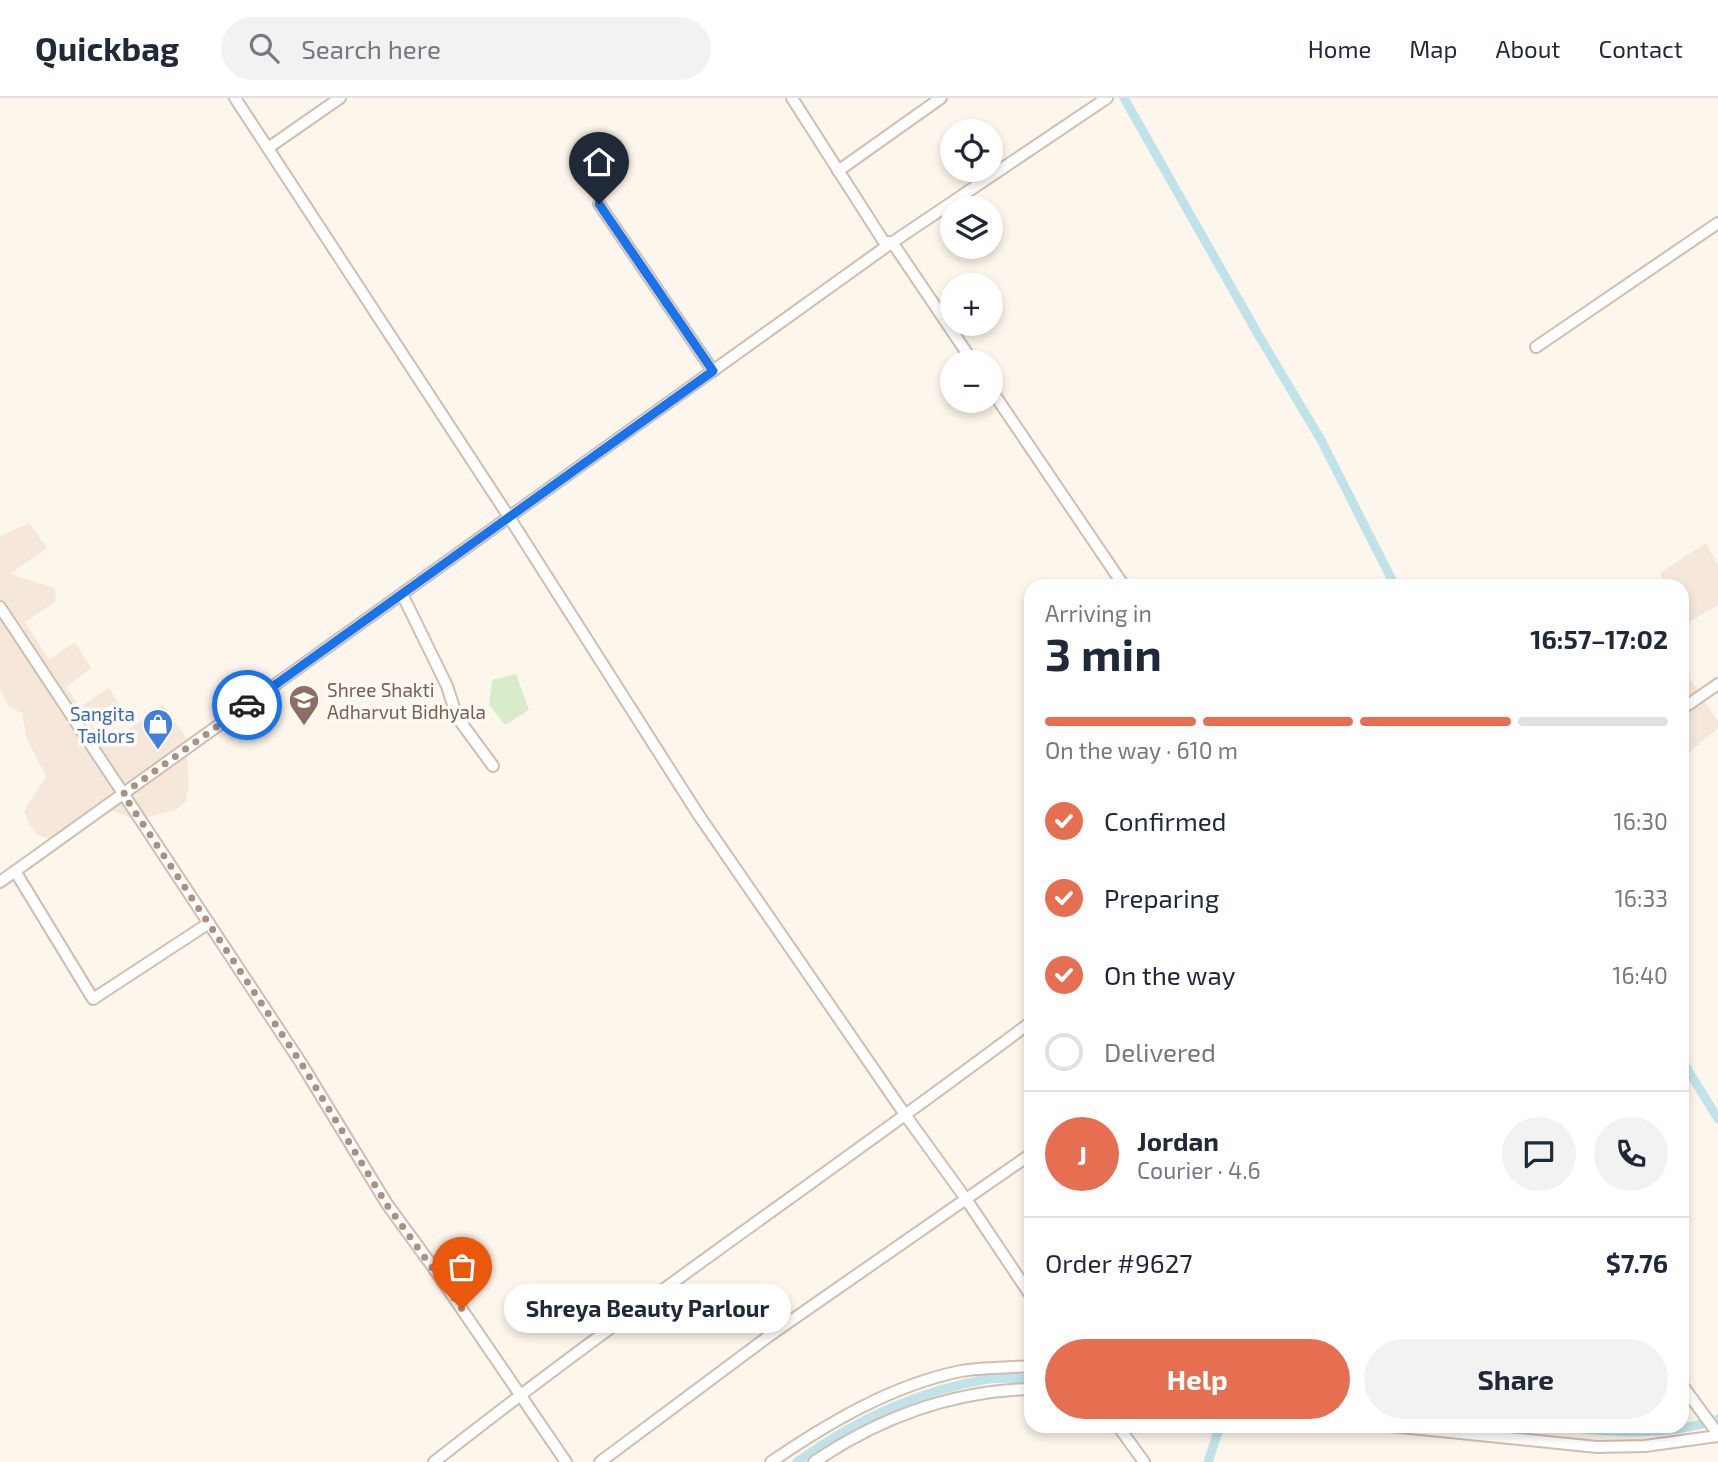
<!DOCTYPE html>
<meta charset="utf-8">
<style>
body{margin:0;font-family:"Exo 2",sans-serif;background:#f2f2f3;color:#1f2937;height:100vh;display:flex;flex-direction:column;font-size:26px;white-space:nowrap}
*{box-sizing:border-box;margin:0}
p{font-size:23px;color:#747a83}
.icon{flex:none;width:38px;height:38px;fill:none;stroke:currentColor;stroke-width:2;stroke-linecap:round;stroke-linejoin:round}
.map{position:relative;flex:1;overflow:hidden}
.panel{position:absolute;left:1024px;top:481px;width:665px;height:854px;display:flex;flex-direction:column;background:#fff;border-radius:21px;box-shadow:0 4px 10px #0003}
.panel>*{flex:none}
.fabs{position:absolute;left:940px;top:21px;display:grid;gap:14px}
.fabs a{display:grid;place-items:center;width:63px;height:63px;border-radius:50%;background:#fff;box-shadow:0 4px 10px #0003;font-size:35px}
.pin{position:absolute;display:grid;place-items:center;width:60px;height:60px;color:#fff;margin:-72px -30px;border-radius:50% 50% 50% 0;rotate:-45deg;box-shadow:0 0 7px #0007}
.pin .icon{rotate:45deg}
.courier{position:absolute;display:grid;place-items:center;width:70px;height:70px;margin:-35px;border:5px solid #1a73e8;border-radius:50%;background:#fff;color:#222;box-shadow:0 2px 9px #0007}
.bubble{position:absolute;height:49px;border-radius:24px;background:#fff;box-shadow:0 4px 10px #0003;font-size:23px;font-weight:700;line-height:49px;text-align:center}
.headline em{font-style:normal;font-weight:700}
.headline div{display:flex;flex-direction:column-reverse}
.headline{display:flex;align-items:center;justify-content:space-between;height:119px;padding:0 21px}
h1{font-size:46px;font-weight:700;line-height:52px}
.bar{display:grid;grid-template-columns:repeat(4,1fr);gap:10px 7px;align-content:center;height:84px;padding:0 21px}
.bar i{height:9px;border-radius:5px;background:#e0e1e3}
.bar .current{background:#e76f51}
.bar p{grid-column:span 4}
.line{display:flex;align-items:center;gap:18px;padding:0 21px;border-top:2px solid #e0e1e3}
.line div{flex:1}
.round{display:grid;place-items:center;flex:none;width:74px;height:74px;border-radius:37px;background:#f2f2f3}
ol{padding:0 21px;list-style:none}
li{display:flex;align-items:center;gap:21px;height:77px}
li p{margin-inline-start:auto}
li .icon{padding:7px;border-radius:50%;background:#e76f51;color:#fff;stroke-width:4}
li:last-child{color:#747a83}
li i{width:38px;height:38px;border:4px solid #e0e1e3;border-radius:50%}
.button{display:flex;gap:14px;margin-top:auto;padding:14px 21px}
.button a{flex:1;height:80px;border-radius:42px;background:#e76f51;color:#fff;font-size:28px;font-weight:700;line-height:80px;text-align:center}
.button a+a{background:#f2f2f3;color:#1f2937}
header{display:flex;align-items:center;gap:42px;box-sizing:border-box;height:98px;padding:0 35px;background:#fff;border-bottom:2px solid #e0e1e3}
header strong{font-size:33px}
nav{display:flex;gap:38px;margin-inline-start:auto;font-size:24px}
.search{width:490px;height:63px;background:#f2f2f3;display:flex;align-items:center;gap:18px;box-sizing:border-box;padding:0 24px;border-radius:38px;color:#747a83;font-size:26px}
.map>svg:first-child{display:block}
</style>
<header>
<strong>Quickbag</strong>
<div class="search"><svg class="icon" aria-label="search" viewBox="0 0 24 24"><circle cx="10" cy="10" r="6"/><path d="M15 15l6 6"/></svg>Search here</div>
<nav><a>Home</a><a>Map</a><a>About</a><a>Contact</a></nav>
</header>
<div class="map">
<svg width="1718" height="1364" viewBox="0 0 1718 1364">
<rect width="100%" height="100%" fill="#fdf6ec"/>
<g fill="#f5e8da">
<path d="M29 425 47 450 10 476 55 490 56 503 25 524 49 562 75 544 91 570 66 589 80 609 109 590 119 606 91 625 105 648 163 607 186 640 189 688 186 703 176 712 136 722 111 712 98 714 50 741 37 737 29 726 24 713 46 678 27 642 22 615 9 609 0 590V438Z"/>
<path d="M1706 445 1718 467V507L1684 527 1682 522V488H1666L1660 475Z"/>
<path d="M1682 568 1718 624V630L1686 657 1682 655Z"/>
</g>
<path fill="#d8ecc9" d="M516 576 529 612 505 627 489 607 492 582Z"/>
<g fill="none" stroke-linecap="round" stroke-linejoin="round">
<g stroke="#bfe3e8" stroke-width="9">
<path d="M1124 0 1259 238 1321 342 1395 488"/>
<path d="M1682 962 1718 1021"/>
<path d="M1558 1328C1611 1335 1667 1339 1718 1321"/>
<path d="M797 1364C855 1322 916 1293 988 1281 1001 1279 1017 1281 1031 1281"/>
<path d="M1208 1364 1220 1328"/>
</g>
<g stroke="#d1beb0" stroke-width="14">
<g id="minor">
<path d="M235 0 509 419 698 716 906 1018 966 1101 1031 1056"/>
<path d="M792 0 884 144H892L973 264"/>
<path d="M268 50 340 0"/>
<path d="M838 73 941 0"/>
<path d="M599 106 713 273"/>
<path d="M1536 249 1718 125"/>
<path d="M990 290 1124 488"/>
<path d="M402 496 447 588 457 619 493 668"/>
<path d="M0 509 301 965 387 1106 433 1169 566 1364"/>
<path d="M1682 611 1718 586"/>
<path d="M15 773 93 901 209 825"/>
<path d="M0 784 887 148 1107 0"/>
<path d="M1682 1287 1718 1336"/>
<path d="M1118 1328 1144 1364"/>
<path d="M1391 1328 1597 1349 1645 1348 1718 1338"/>
<path d="M434 1364C628 1211 833 1073 1031 924"/>
<path d="M600 1364 769 1238 966 1101 1031 1198"/>
<path d="M771 1364C828 1325 892 1287 961 1273 983 1269 1008 1270 1031 1268"/>
<path d="M814 1364C879 1320 952 1293 1031 1291"/>
</g>
</g>
<use href="#minor" stroke="#fff" stroke-width="10"/>
</g>
<g fill="none" stroke-linecap="round" stroke-linejoin="round">
<path stroke="#a89285" stroke-width="7" stroke-dasharray="0 12.6" d="M247 607 123 696 301 965 387 1107 462 1211"/>
<path stroke="#1a73e8" stroke-width="9" d="M247 607 713 273 599 106"/>
</g>
<defs>
<g id="school-pin" transform="scale(1.575)"><path d="M0 17L-7.5 6A9.5 9.5 0 1 1 7.5 6Z" fill="#8d6e63" stroke="#fffaf3"/><path d="M0-5L7-2L0 1L-7-2ZM-4 1L0 2.5L4 1V4Q0 6-4 4Z" fill="#fff"/></g>
<g id="shop-pin" transform="scale(1.575)"><path d="M0 17L-7.5 6A9.5 9.5 0 1 1 7.5 6Z" fill="#3f7fe0" stroke="#fffaf3"/><path d="M-5-2.5h2.3a2.7 3.5 0 0 1 5.4 0H5L5.5 6h-11ZM-1.5-2.5h3a1.5 2.3 0 0 0-3 0Z" fill="#fff"/></g>
</defs>
<g fill-rule="evenodd">
<use href="#school-pin" x="304" y="602"/>
<use href="#shop-pin" x="158" y="626"/>
</g>
<g text-anchor="middle" dominant-baseline="central" stroke-width="7" stroke-linejoin="round" paint-order="stroke">
<g font-size="19" fill="#785e54" stroke="#fffaf3" text-anchor="start">
<text x="327" y="591">Shree Shakti<tspan x="327" dy="22">Adharvut Bidhyala</tspan></text>
</g>
<g font-size="19" fill="#366cbe" stroke="#fffaf3" text-anchor="end">
<text x="135" y="615">Sangita<tspan x="135" dy="22">Tailors</tspan></text>
</g>
</g>
</svg>
<div class="fabs">
<a><svg class="icon" aria-label="locate" viewBox="0 0 24 24"><circle cx="12" cy="12" r="6"/><path d="M12 2v4M12 18v4M2 12h4M18 12h4"/></svg></a>
<a><svg class="icon" aria-label="layers" viewBox="0 0 24 24"><path d="M12 4l9 5-9 5-9-5zM3 14l9 5 9-5"/></svg></a>
<a>+</a>
<a>−</a>
</div>
<div class="pin" style="left:462px;top:1211px;background:#ea580c"><svg class="icon" aria-label="bag" viewBox="0 0 24 24"><path d="M5 8h14l-1 12H6zM9 8a3 3 0 0 1 6 0"/></svg></div>
<div class="pin" style="left:599px;top:106px;background:#1f2937"><svg class="icon" aria-label="home" viewBox="0 0 24 24"><path d="M3 11l9-7 9 7M6 9v11h12V9"/></svg></div>
<div class="courier" style="left:247px;top:607px"><svg class="icon" aria-label="car" viewBox="0 0 24 24"><path d="M5 17H2v-5l4-1 3-4h7l3 4 3 1v5h-3M9 17h6M6 11h13"/><circle cx="7" cy="17" r="2"/><circle cx="17" cy="17" r="2"/></svg></div>
<div class="bubble" style="left:504px;top:1186px;width:287px">Shreya Beauty Parlour</div>
<section class="panel">
<div class="headline"><div><h1>3 min</h1><p>Arriving in</p></div><em>16:57–17:02</em></div>
<div class="bar"><i class="current"></i><i class="current"></i><i class="current"></i><i></i><p>On the way · 610 m</p></div>
<ol>
<li><svg class="icon" aria-label="check" viewBox="0 0 24 24"><path d="M5 12l5 5 9-10"/></svg>Confirmed<p>16:30</p></li>
<li><svg class="icon" aria-label="check" viewBox="0 0 24 24"><path d="M5 12l5 5 9-10"/></svg>Preparing<p>16:33</p></li>
<li><svg class="icon" aria-label="check" viewBox="0 0 24 24"><path d="M5 12l5 5 9-10"/></svg>On the way<p>16:40</p></li>
<li><i></i>Delivered</li>
</ol>
<div class="line" style="height:126px"><b class="round" style="background:#e76f51;color:#fff">J</b><div><b>Jordan</b><p>Courier · 4.6</p></div><a class="round"><svg class="icon" aria-label="chat" viewBox="0 0 24 24"><path d="M4 5h16v11H9l-5 4z"/></svg></a><a class="round"><svg class="icon" aria-label="phone" viewBox="0 0 24 24"><path d="M5 4h4l2 5-3 2q2 4 5 5l2-3 5 2v4C11 20 4 13 5 4z"/></svg></a></div>
<div class="line" style="height:91px"><div>Order #9627</div><b>$7.76</b></div>
<div class="button"><a>Help</a><a>Share</a></div>
</section>
</div>
